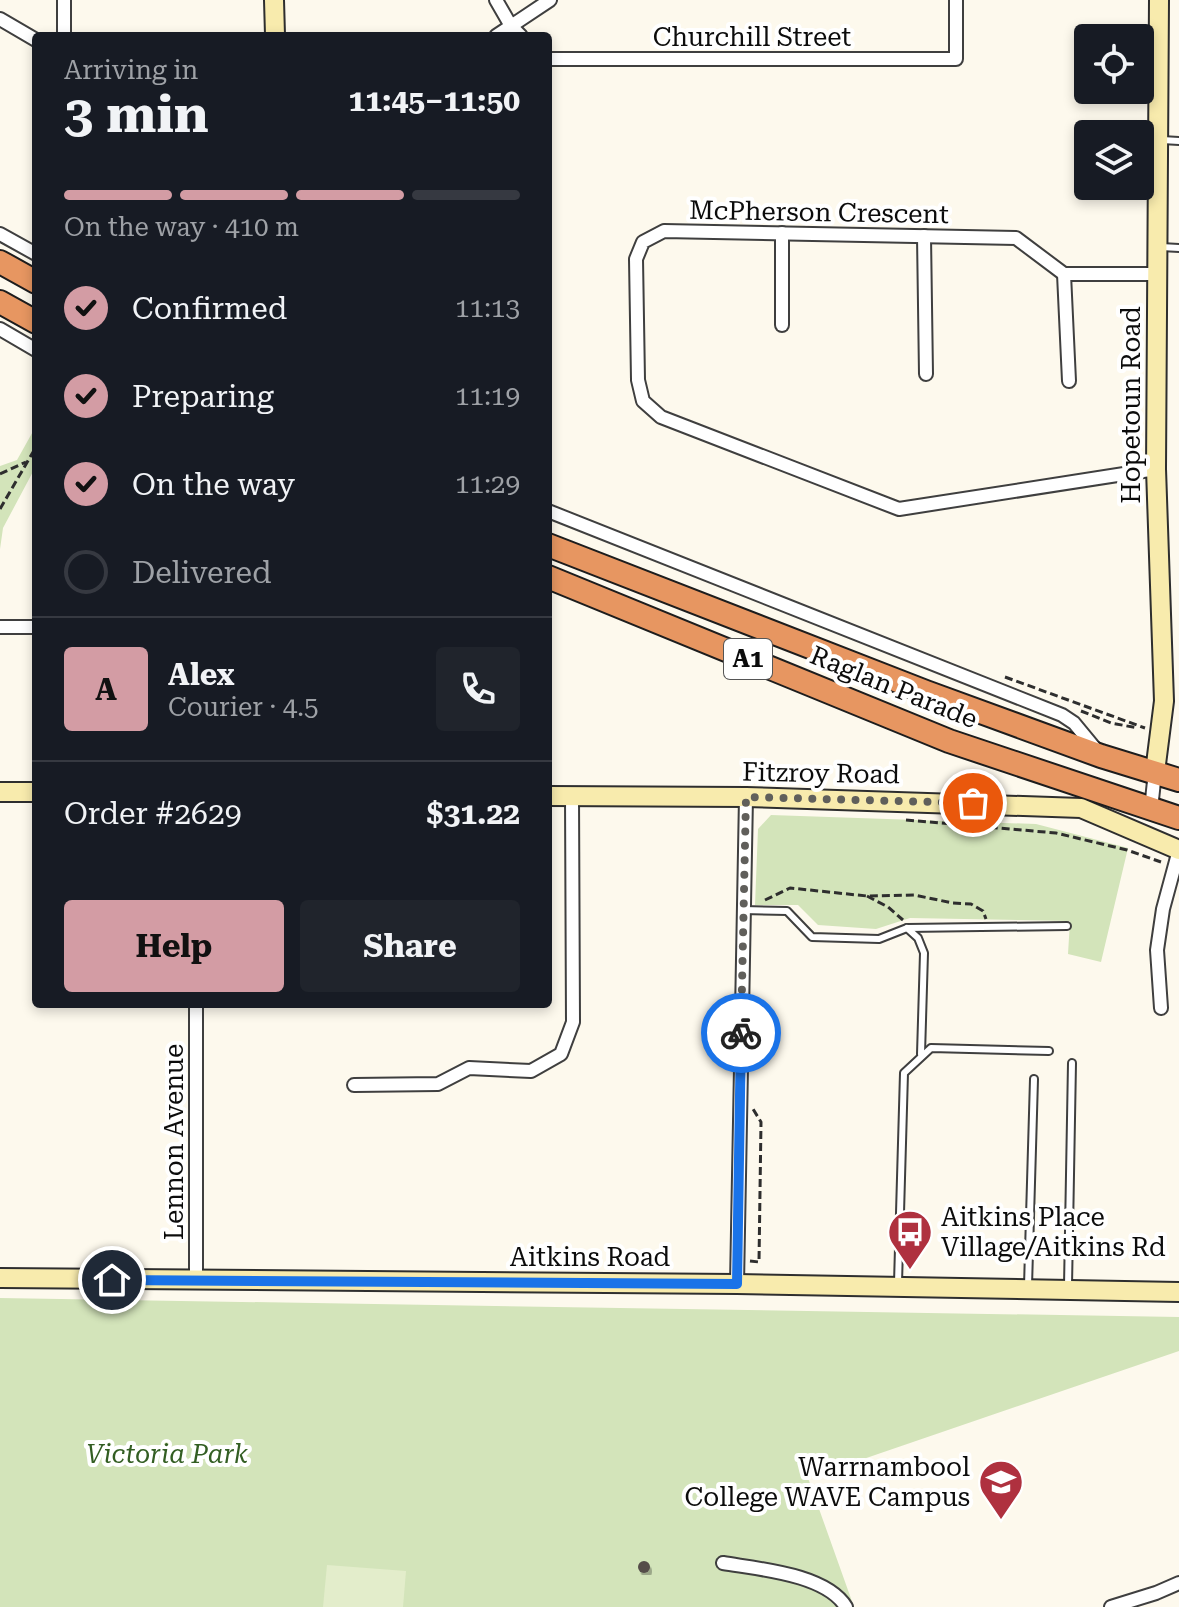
<!DOCTYPE html>
<meta charset="utf-8">
<style>
body{margin:0;font-family:"Roboto Serif",serif;background:#20242c;color:#f1f3f6;height:100vh;display:flex;flex-direction:column;font-size:30px;white-space:nowrap}
*{box-sizing:border-box;margin:0}
p{font-size:26px;color:#9ea1a6}
.icon{flex:none;width:44px;height:44px;fill:none;stroke:currentColor;stroke-width:2;stroke-linecap:round;stroke-linejoin:round}
.map{position:relative;flex:1;overflow:hidden}
.side{position:absolute;left:32px;top:32px;width:520px;height:976px;display:flex;flex-direction:column;background:#171b24;border-radius:8px;box-shadow:0 4px 12px #0003}
.side>*{flex:none}
.buttons{position:absolute;left:1074px;top:24px;display:grid;gap:16px}
.buttons a{display:grid;place-items:center;width:80px;height:80px;border-radius:8px;background:#171b24;box-shadow:0 4px 12px #0003;font-size:40px}
.pin{position:absolute;display:grid;place-items:center;width:68px;height:68px;color:#fff;margin:-34px;border:4px solid #fff;border-radius:50%;box-shadow:0 2px 8px #0007}
.courier{position:absolute;display:grid;place-items:center;width:80px;height:80px;margin:-40px;border:6px solid #1a73e8;border-radius:50%;background:#fff;color:#222;box-shadow:0 2px 10px #0007}
.head em{font-style:normal;font-weight:700}
.head div{display:flex;flex-direction:column-reverse}
.head{display:flex;align-items:center;justify-content:space-between;height:136px;padding:0 32px}
h1{font-size:52px;font-weight:700;line-height:60px}
.bar{display:grid;grid-template-columns:repeat(4,1fr);gap:12px 8px;align-content:center;height:96px;padding:0 32px}
.bar i{height:10px;border-radius:6px;background:#363941}
.bar .on{background:#d39ca4}
.bar p{grid-column:span 4}
.line{display:flex;align-items:center;gap:20px;padding:0 32px;border-top:2px solid #363941}
.line div{flex:1}
.round{display:grid;place-items:center;flex:none;width:84px;height:84px;border-radius:8px;background:#20242c}
ol{padding:0 32px;list-style:none}
li{display:flex;align-items:center;gap:24px;height:88px}
li p{margin-inline-start:auto}
li .icon{padding:8px;border-radius:50%;background:#d39ca4;color:#111;stroke-width:4}
li:last-child{color:#9ea1a6}
li i{width:44px;height:44px;border:4px solid #363941;border-radius:50%}
.action{display:flex;gap:16px;margin-top:auto;padding:16px 32px}
.action a{flex:1;height:92px;border-radius:8px;background:#d39ca4;color:#111;font-size:32px;font-weight:700;line-height:92px;text-align:center}
.action a+a{background:#20242c;color:#f1f3f6}
.map>svg:first-child{display:block}
</style>
<div class="map">
<svg width="1179" height="1607" viewBox="0 0 1179 1607">
<defs>
<filter id="shadow"><feDropShadow dx="2.5" dy="4.5" stdDeviation="0" flood-color="#0004"/></filter>
</defs>
<rect width="100%" height="100%" fill="#fdf9ed"/>
<g fill="#d3e4ba">
<path d="M36 426V466L3 528 0 549V466L17 460Z"/>
<path d="M771 815 1036 824 1128 848 1101 962 1068 954 1070 921 910 918 876 929 818 925 798 905H755L758 829Z"/>
<path d="M0 1298 1179 1317V1351L808 1478 854 1607H0Z"/>
</g>
<path fill="#e3edcb" d="M327 1565 406 1571 403 1607H323Z"/>
<circle fill="#544d49" filter="url(#shadow)" cx="644" cy="1567" r="6"/>
<g fill="none" stroke-linecap="round" stroke-linejoin="round">
<g stroke="#3f3f3f" stroke-width="10">
<g id="lane">
<path d="M1162 140 1179 141"/>
<path d="M1161 247 1179 248"/>
<path d="M743 910 787 911 812 937 879 939 907 928 1067 926"/>
<path d="M907 928 918 938 924 953 921 1054"/>
<path d="M898 1283 904 1073 931 1048 1049 1051"/>
<path d="M1028 1286 1034 1079"/>
<path d="M1068 1286 1072 1063"/>
</g>
</g>
<g stroke="#3f3f3f" stroke-width="16">
<g id="street">
<path d="M496 0 511 26 521 36"/>
<path d="M0 19 36 40"/>
<path d="M64 36V0"/>
<path d="M496 36 550 0"/>
<path d="M548 59H956V0"/>
<path d="M782 233V325"/>
<path d="M0 234 36 254"/>
<path d="M924 236 926 374"/>
<path d="M1064 274 1069 381"/>
<path d="M0 329 36 350"/>
<path d="M1156 469 899 509 661 417 643 401 638 380 636 259 643 242 664 231 1016 238 1064 274H1157"/>
<path d="M548 511 1062 715 1074 723 1098 752"/>
<path d="M0 627H36"/>
<path d="M1151 809 1155 772"/>
<path d="M196 1004V1281"/>
<path d="M1161 1008 1157 950 1163 909 1179 850"/>
<path d="M354 1085 438 1084 469 1068 531 1071 561 1054 573 1022 572 796"/>
<path d="M737 1284 746 797"/>
<path d="M723 1563C758 1569 826 1574 846 1607"/>
<path d="M1111 1607 1156 1593 1179 1583"/>
</g>
</g>
<g stroke="#2e2e2e" stroke-width="22">
<g id="secondary">
<path d="M274 0 275 35"/>
<path d="M1155 772 1164 701 1156 469 1159 0"/>
<path d="M0 792H36"/>
<path d="M548 796 746 797 1081 808 1179 850"/>
<path d="M0 1278 737 1284 1179 1292"/>
</g>
</g>
<g stroke="#1d1d1d" stroke-width="26">
<g id="highway">
<path d="M0 262 36 282"/>
<path d="M0 302 36 322"/>
<path d="M548 545 926 692 1101 756 1179 780"/>
<path d="M548 577 949 741 1179 818"/>
</g>
</g>
<g stroke="#2e2e2e" stroke-width="3" stroke-dasharray="8 4" stroke-linecap="butt">
<path d="M0 474 26 462"/>
<path d="M0 509 36 447"/>
<path d="M1005 677 1145 728"/>
<path d="M1081 711 1111 723 1138 728"/>
<path d="M906 820 1056 833 1127 850 1161 862"/>
<path d="M867 896 888 907 903 920"/>
<path d="M765 900 790 888 867 896 914 895 953 903 971 904 983 911 986 919"/>
<path d="M750 1261 759 1262 761 1122 753 1109"/>
</g>
<use href="#lane" stroke="#fff" stroke-width="6"/>
<use href="#street" stroke="#fff" stroke-width="12"/>
<use href="#secondary" stroke="#f8ebad" stroke-width="18"/>
<use href="#highway" stroke="#e79661" stroke-width="22"/>
</g>
<g fill="none" stroke-linecap="round" stroke-linejoin="round">
<path stroke="#605f5b" stroke-width="8" stroke-dasharray="0 14.4" d="M741 1033 746 797 973 803"/>
<path stroke="#1a73e8" stroke-width="10" d="M112 1280 737 1284 741 1033"/>
</g>
<defs>
<g id="bus-pin" transform="scale(2.3)"><path d="M0 17L-7.5 6A9.5 9.5 0 1 1 7.5 6Z" fill="#af313f" stroke="#fff"/><path d="M-5-6H5V4H4V6H2V4H-2V6H-4V4H-5ZM-3.5-4V0h7V-4ZM-3.5 1.2v1.5H-2V1.2ZM2 1.2v1.5H3.5V1.2Z" fill="#fff"/></g>
<g id="school-pin" transform="scale(2.3)"><path d="M0 17L-7.5 6A9.5 9.5 0 1 1 7.5 6Z" fill="#af313f" stroke="#fff"/><path d="M0-5L7-2L0 1L-7-2ZM-4 1L0 2.5L4 1V4Q0 6-4 4Z" fill="#fff"/></g>
</defs>
<g fill-rule="evenodd">
<use href="#bus-pin" x="910" y="1232"/>
<use href="#school-pin" x="1001" y="1482"/>
</g>
<g text-anchor="middle" dominant-baseline="central" stroke-width="8" stroke-linejoin="round" paint-order="stroke">
<rect fill="#fff" stroke="#555" stroke-width="2" x="724" y="639" width="48" height="40" rx="6"/>
<g font-size="24" font-weight="bold" fill="#0c0c0c">
<text x="748" y="659">A1</text>
</g>
<g font-size="26" fill="#0c0c0c" stroke="#fff">
<text x="752" y="37">Churchill Street</text>
<text transform="translate(819 212) rotate(1)">McPherson Crescent</text>
<text transform="translate(1131 405) rotate(-90)">Hopetoun Road</text>
<text transform="translate(894 687) rotate(22)">Raglan Parade</text>
<text transform="translate(821 773) rotate(1)">Fitzroy Road</text>
<text transform="translate(174 1142) rotate(-90)">Lennon Avenue</text>
<text x="590" y="1257">Aitkins Road</text>
</g>
<g font-size="26" fill="#0c0c0c" stroke="#fff" text-anchor="start">
<text x="941" y="1217">Aitkins Place<tspan x="941" dy="30">Village/Aitkins Rd</tspan></text>
<text x="970" y="1467" text-anchor="end">Warrnambool<tspan x="970" dy="30">College WAVE Campus</tspan></text>
</g>
<g font-size="26" font-style="italic" fill="#335e23" stroke="#fff">
<text x="167" y="1454">Victoria Park</text>
</g>
</g>
</svg>
<div class="buttons">
<a><svg class="icon" aria-label="locate" viewBox="0 0 24 24"><circle cx="12" cy="12" r="6"/><path d="M12 2v4M12 18v4M2 12h4M18 12h4"/></svg></a>
<a><svg class="icon" aria-label="layers" viewBox="0 0 24 24"><path d="M12 4l9 5-9 5-9-5zM3 14l9 5 9-5"/></svg></a>
</div>
<div class="pin" style="left:973px;top:803px;background:#ea580c"><svg class="icon" aria-label="bag" viewBox="0 0 24 24"><path d="M5 8h14l-1 12H6zM9 8a3 3 0 0 1 6 0"/></svg></div>
<div class="pin" style="left:112px;top:1280px;background:#1f2937"><svg class="icon" aria-label="home" viewBox="0 0 24 24"><path d="M3 11l9-7 9 7M6 9v11h12V9"/></svg></div>
<div class="courier" style="left:741px;top:1033px"><svg class="icon" aria-label="bike" viewBox="0 0 24 24"><circle cx="6" cy="16" r="4"/><circle cx="18" cy="16" r="4"/><path d="M6 16l4-8h5l3 8M10 8l3 8H6M13 5h3"/></svg></div>
<section class="side">
<div class="head"><div><h1>3 min</h1><p>Arriving in</p></div><em>11:45–11:50</em></div>
<div class="bar"><i class="on"></i><i class="on"></i><i class="on"></i><i></i><p>On the way · 410 m</p></div>
<ol>
<li><svg class="icon" aria-label="check" viewBox="0 0 24 24"><path d="M5 12l5 5 9-10"/></svg>Confirmed<p>11:13</p></li>
<li><svg class="icon" aria-label="check" viewBox="0 0 24 24"><path d="M5 12l5 5 9-10"/></svg>Preparing<p>11:19</p></li>
<li><svg class="icon" aria-label="check" viewBox="0 0 24 24"><path d="M5 12l5 5 9-10"/></svg>On the way<p>11:29</p></li>
<li><i></i>Delivered</li>
</ol>
<div class="line" style="height:144px"><b class="round" style="background:#d39ca4;color:#111">A</b><div><b>Alex</b><p>Courier · 4.5</p></div><a class="round"><svg class="icon" aria-label="phone" viewBox="0 0 24 24"><path d="M5 4h4l2 5-3 2q2 4 5 5l2-3 5 2v4C11 20 4 13 5 4z"/></svg></a></div>
<div class="line" style="height:104px"><div>Order #2629</div><b>$31.22</b></div>
<div class="action"><a>Help</a><a>Share</a></div>
</section>
</div>
